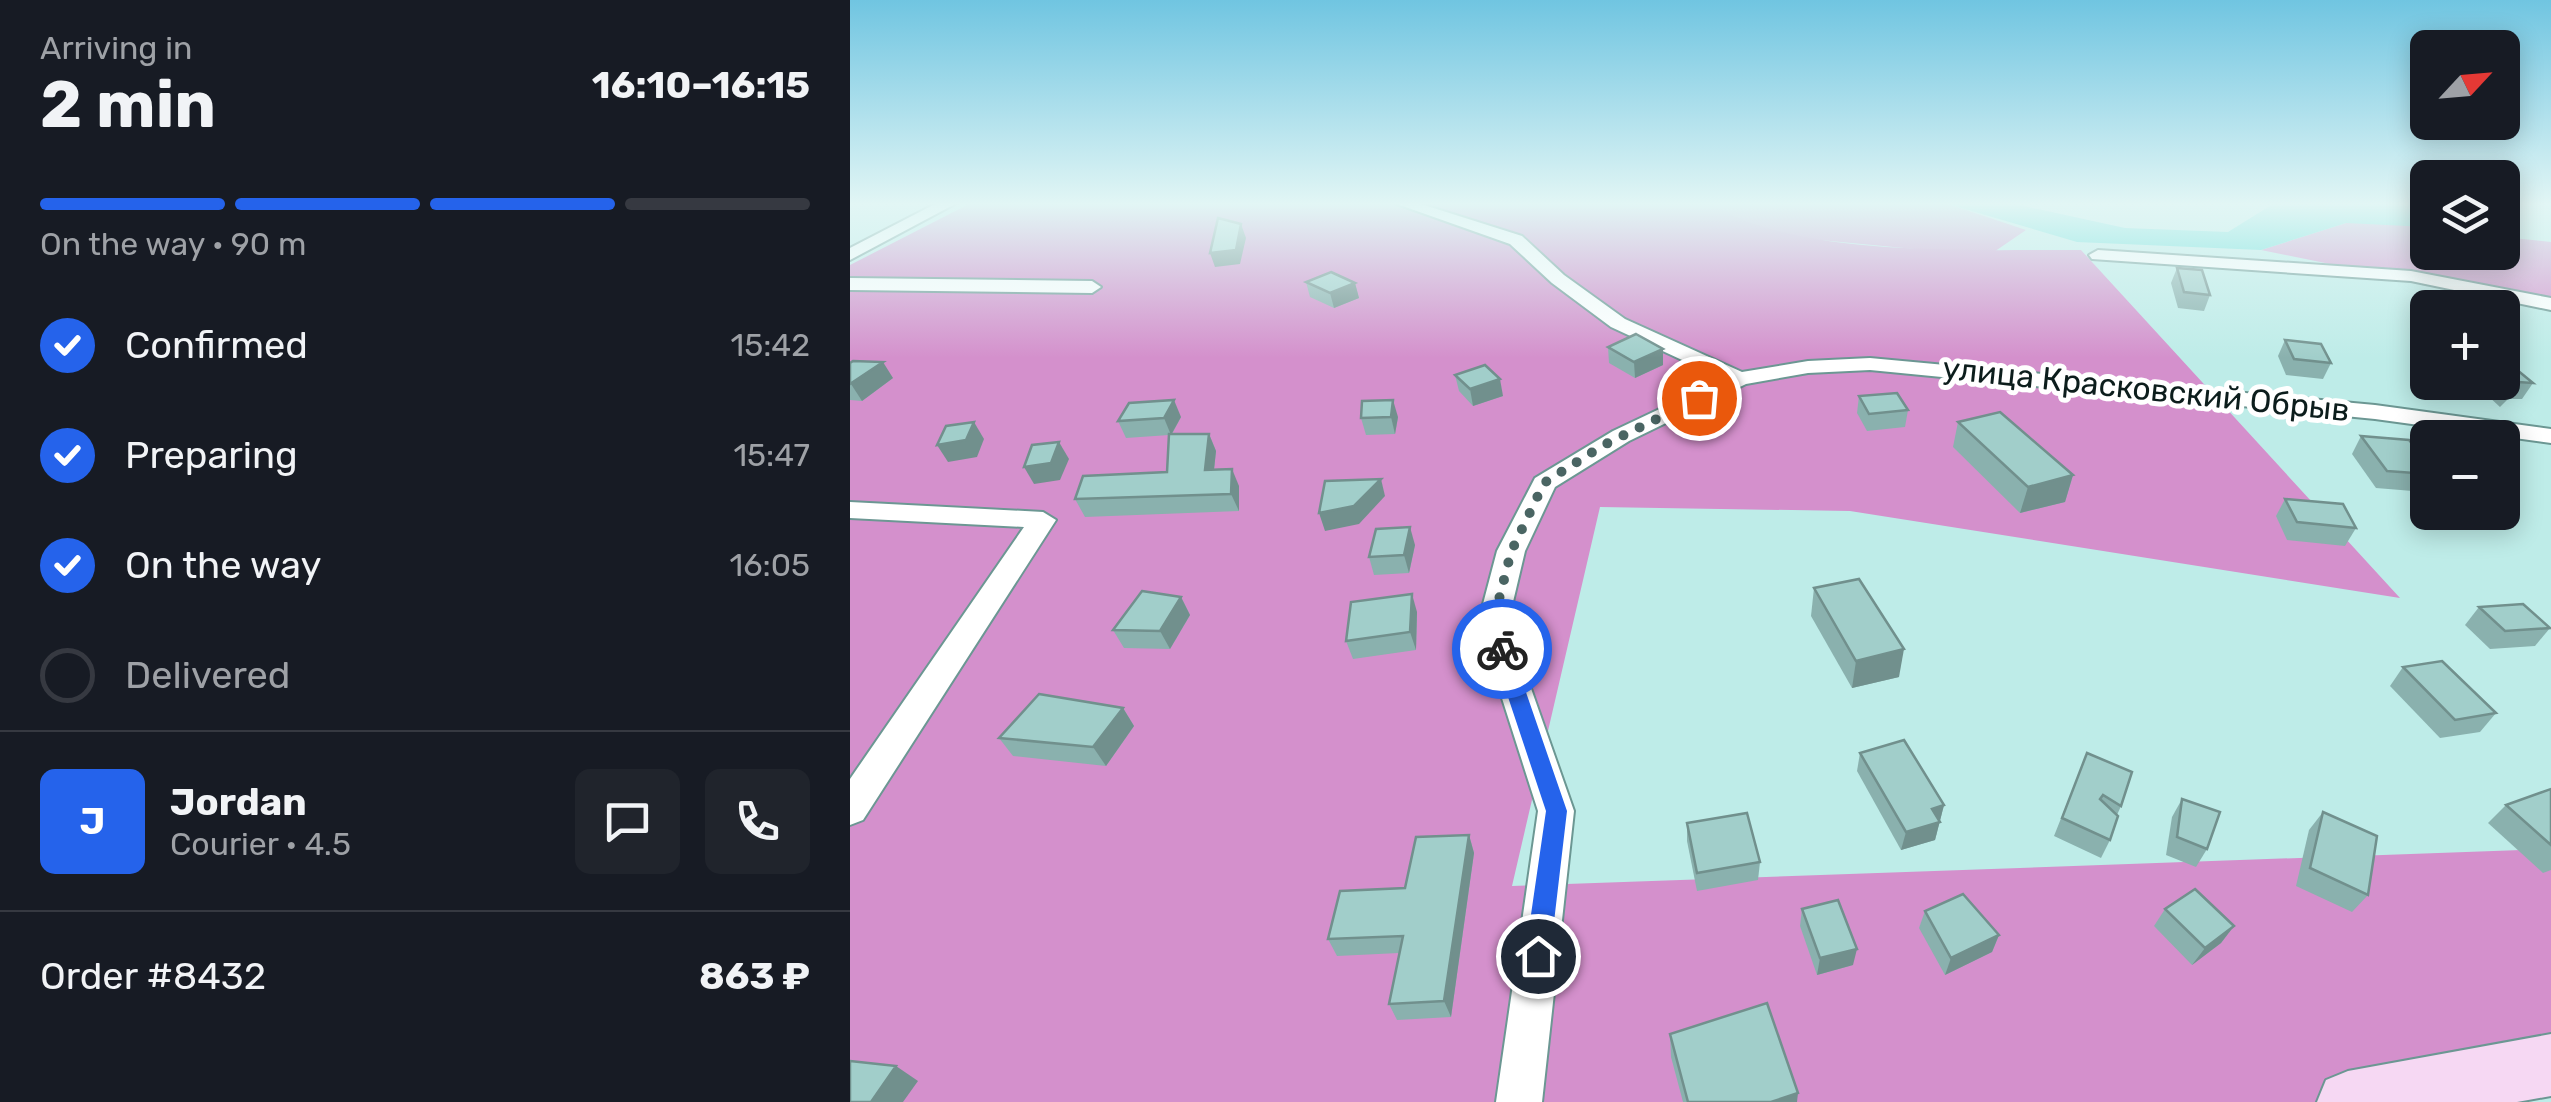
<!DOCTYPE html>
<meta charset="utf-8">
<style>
body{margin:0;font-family:Rubik,sans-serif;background:#20242c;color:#f1f3f6;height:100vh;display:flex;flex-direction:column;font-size:38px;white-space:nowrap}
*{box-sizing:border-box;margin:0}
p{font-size:32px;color:#9ea1a6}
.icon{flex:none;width:55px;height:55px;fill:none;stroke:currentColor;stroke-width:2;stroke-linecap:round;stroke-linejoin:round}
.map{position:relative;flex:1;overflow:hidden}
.panel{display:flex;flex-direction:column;background:#171b24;width:850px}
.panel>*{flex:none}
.needle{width:65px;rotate:64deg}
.fabs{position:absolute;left:1560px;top:30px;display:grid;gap:20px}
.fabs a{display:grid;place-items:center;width:110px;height:110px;border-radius:15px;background:#171b24;box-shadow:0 5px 25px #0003;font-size:50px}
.pin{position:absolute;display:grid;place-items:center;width:85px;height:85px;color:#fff;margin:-42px;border:5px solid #fff;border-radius:50%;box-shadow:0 2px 10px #0007}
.courier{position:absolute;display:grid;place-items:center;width:100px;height:100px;margin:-50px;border:8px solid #2563eb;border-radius:50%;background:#fff;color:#222;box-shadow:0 2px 12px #0007}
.headline em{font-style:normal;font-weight:700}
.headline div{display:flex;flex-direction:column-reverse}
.headline{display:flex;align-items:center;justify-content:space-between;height:170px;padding:0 40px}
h1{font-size:65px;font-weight:700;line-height:75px}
.bar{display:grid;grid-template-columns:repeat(4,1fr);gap:15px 10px;align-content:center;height:120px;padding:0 40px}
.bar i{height:12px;border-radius:8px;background:#363941}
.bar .selected{background:#2563eb}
.bar p{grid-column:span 4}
.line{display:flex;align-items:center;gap:25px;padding:0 40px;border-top:2px solid #363941}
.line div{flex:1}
.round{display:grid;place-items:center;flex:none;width:105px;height:105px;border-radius:15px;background:#20242c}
ol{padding:0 40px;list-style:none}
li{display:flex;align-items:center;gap:30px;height:110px}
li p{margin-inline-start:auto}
li .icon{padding:10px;border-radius:50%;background:#2563eb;color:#fff;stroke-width:4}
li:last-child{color:#9ea1a6}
li i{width:55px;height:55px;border:5px solid #363941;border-radius:50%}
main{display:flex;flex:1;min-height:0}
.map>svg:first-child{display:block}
</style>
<main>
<section class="panel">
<div class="headline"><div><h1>2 min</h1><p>Arriving in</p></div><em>16:10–16:15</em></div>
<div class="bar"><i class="selected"></i><i class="selected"></i><i class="selected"></i><i></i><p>On the way · 90 m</p></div>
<ol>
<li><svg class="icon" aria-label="check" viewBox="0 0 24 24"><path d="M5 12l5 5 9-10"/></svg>Confirmed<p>15:42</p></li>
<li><svg class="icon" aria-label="check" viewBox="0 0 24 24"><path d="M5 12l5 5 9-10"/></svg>Preparing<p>15:47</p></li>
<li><svg class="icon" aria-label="check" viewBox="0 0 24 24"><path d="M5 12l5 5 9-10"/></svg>On the way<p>16:05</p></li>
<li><i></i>Delivered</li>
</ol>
<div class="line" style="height:180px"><b class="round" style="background:#2563eb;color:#fff">J</b><div><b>Jordan</b><p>Courier · 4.5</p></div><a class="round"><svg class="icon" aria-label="chat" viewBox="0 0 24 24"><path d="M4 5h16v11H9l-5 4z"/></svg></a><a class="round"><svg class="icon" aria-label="phone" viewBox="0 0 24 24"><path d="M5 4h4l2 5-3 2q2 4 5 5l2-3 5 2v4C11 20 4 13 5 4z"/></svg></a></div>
<div class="line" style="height:130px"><div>Order #8432</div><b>863 ₽</b></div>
</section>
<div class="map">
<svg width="1701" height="1102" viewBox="0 0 1701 1102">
<rect width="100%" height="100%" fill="#beece8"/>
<g fill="#d696ce">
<path d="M856 204H1098L1176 230 1138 256 885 232Z"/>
<path d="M1533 222 1577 227 1578 252H1652L1653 237 1701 242V309L1411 250 1496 223Z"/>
</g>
<path fill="#d490cc" d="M119 204H861C949 259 1126 249 1231 250L1550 598 1000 511 750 507 662 886 1701 849V1080L1615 1102H0V265Z"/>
<path fill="#5dded7" d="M1098 204H1165L1275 228 1378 232 1423 204H1556L1577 207 1578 227 1496 223 1411 250 1227 242Z"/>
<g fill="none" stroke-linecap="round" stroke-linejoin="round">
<g stroke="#6c9793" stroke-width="4">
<g id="street">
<path d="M85 204H105L0 260V248Z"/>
<path d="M547 204H571L672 236 714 275 775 319 892 372 958 361 1020 358 1525 405 1701 429V443L1525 419 1020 370 958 373 896 384 779 441 705 487 675 551 658 623 724 811 692 1102H646L688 811 628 623 647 551 685 478 763 431 873 379 761 327 702 283 660 244Z"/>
<path d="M1248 250 1561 271 1701 298V310L1561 281 1242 259 1239 255Z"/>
<path d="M0 278 242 281 251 287 242 293 0 290Z"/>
<path d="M0 502 193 512 206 520 13 820 0 825V779L174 527 0 518Z"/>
</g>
</g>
<g stroke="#6c9793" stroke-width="4">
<path id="secondary" d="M1701 1034V1096L1667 1102H1467L1476 1080 1498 1071Z"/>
</g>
<use href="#street" fill="#fff" fill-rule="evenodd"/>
<use href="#secondary" fill="#f6d8f3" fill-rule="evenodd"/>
</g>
<g fill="#8ab1ae">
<path d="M1327 268 1360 295 1354 311 1328 308 1321 283Z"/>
<path d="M456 282 505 283 509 298 484 308 460 297Z"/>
<path d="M1578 319V342L1569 335Z"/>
<path d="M1435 340 1481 363 1473 379 1436 375 1428 356Z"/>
<path d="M758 347 813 349V365L785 378 759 363Z"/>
<path d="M0 363 43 378 12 401 0 400Z"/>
<path d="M605 375 653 396 623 406 609 391Z"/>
<path d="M1623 382H1652L1683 383 1672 399H1658L1650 407Z"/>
<path d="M1009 396 1058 410 1055 427 1017 431 1007 413Z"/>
<path d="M331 417 322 434H359L366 451 364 470 389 486V511L235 517 225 499 317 472 319 435 276 438 268 421Z"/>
<path d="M548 417 545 434 516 435 511 418Z"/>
<path d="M1108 422 1223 475 1215 502 1170 513 1103 447Z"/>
<path d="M1511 436 1578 463V488L1575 492 1526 488 1502 454Z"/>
<path d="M1435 499 1506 528 1495 546 1437 540 1426 516Z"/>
<path d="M565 545 559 573 524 575 519 557Z"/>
<path d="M964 588 1049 677 1002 688 961 616Z"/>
<path d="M331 597 340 615 320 649 274 648 263 630Z"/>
<path d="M1629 607 1700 628 1685 646 1640 649 1615 625Z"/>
<path d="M567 612 566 650 503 659 496 641Z"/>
<path d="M1553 667 1646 713 1630 732 1590 738 1540 686Z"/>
<path d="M273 708 284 726 256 766 163 756 149 738Z"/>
<path d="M1010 753 1094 805 1085 840 1051 850 1007 771Z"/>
<path d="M1237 753 1271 806 1267 815 1260 840 1251 858 1204 836Z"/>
<path d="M1701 789V870L1693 873 1638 823 1656 805Z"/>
<path d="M1332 799 1357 849 1346 867 1316 855 1322 817Z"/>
<path d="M1473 812 1518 895 1502 912 1446 886 1459 830Z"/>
<path d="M837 823 910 862 908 880 847 891 837 841Z"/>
<path d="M619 835 624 853 601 1017 547 1020 539 1004 549 953 487 956 478 939 555 888Z"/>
<path d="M952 909 1003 965 967 975 950 926Z"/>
<path d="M1315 909 1384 926 1371 943 1342 965 1304 926Z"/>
<path d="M1075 911 1149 935 1142 952 1095 975 1069 928Z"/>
<path d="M820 1034 947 1102H833L821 1057Z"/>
</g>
<g fill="#71908d">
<path d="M391 224 396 238 390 264 365 267 360 253Z"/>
<path d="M505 283 509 298 484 308 480 293Z"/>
<path d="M813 349V365L785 378 784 362Z"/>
<path d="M33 362 43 378 12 401 1 384Z"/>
<path d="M650 379 653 396 623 406 620 389Z"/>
<path d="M324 400 331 417 321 435 314 418Z"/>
<path d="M543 400 548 417 545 434 541 417Z"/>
<path d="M124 422 134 439 127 457 98 462 87 445Z"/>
<path d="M359 434 366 451 362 488 355 470Z"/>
<path d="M209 442 219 459 210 480 184 484 174 467Z"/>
<path d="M382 469 389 486V511L381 494Z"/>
<path d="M1223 475 1215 502 1170 513 1178 487Z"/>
<path d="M531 479 535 496 509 524 475 531 469 513Z"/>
<path d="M560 527 565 545 559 573 554 555Z"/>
<path d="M562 594 567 612 566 650 560 632Z"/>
<path d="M331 597 340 615 320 649 310 631Z"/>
<path d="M1054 649 1049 677 1002 688 1006 661Z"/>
<path d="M273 708 284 726 256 766 243 747Z"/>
<path d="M1094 805 1085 840 1051 850 1056 832 1082 809Z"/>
<path d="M619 835 624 853 601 1017 594 1001Z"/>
<path d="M1384 926 1371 943 1342 965 1355 948Z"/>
<path d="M1149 935 1142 952 1095 975 1101 958Z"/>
<path d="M1007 949 1003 965 967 975 970 958Z"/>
<path d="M46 1066 68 1081 53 1102H21Z"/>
<path d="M948 1093 947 1102H921Z"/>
</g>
<g fill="#a1ceca" stroke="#71908d" stroke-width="2.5">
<path d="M368 218 391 224 386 250 360 253Z"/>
<path d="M1327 268 1352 270 1360 295 1334 292Z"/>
<path d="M481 272 505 283 480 293 456 282Z"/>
<path d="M786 334 813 349 784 362 758 347Z"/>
<path d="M1435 340 1471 344 1481 363 1444 359Z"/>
<path d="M1652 360H1655L1683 383 1668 382 1661 390 1652 382Z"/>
<path d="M3 361 33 362 0 384V363Z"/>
<path d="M635 365 650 379 620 389 605 375Z"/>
<path d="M1047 393 1058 410 1019 414 1009 396Z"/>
<path d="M324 400 314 418 268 421 279 403Z"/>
<path d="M543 400 541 417 511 418 512 401Z"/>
<path d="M1150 412 1223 475 1178 487 1108 422Z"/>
<path d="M124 422 116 440 87 445 96 426Z"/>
<path d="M319 434H359L355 470 382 469 381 494 225 499 233 476 317 472Z"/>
<path d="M1511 436 1559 440 1578 463V474L1537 471Z"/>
<path d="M209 442 201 463 174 467 182 445Z"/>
<path d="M531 479 504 506 469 513 475 481Z"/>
<path d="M1435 499 1493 504 1506 528 1447 522Z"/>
<path d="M560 527 554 555 519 557 526 529Z"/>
<path d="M1009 579 1054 649 1006 661 964 588Z"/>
<path d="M292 591 331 597 310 631 263 630Z"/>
<path d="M562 594 560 632 496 641 501 602Z"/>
<path d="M1673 604 1700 628 1655 631 1629 607Z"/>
<path d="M1592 661 1646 713 1605 720 1553 667Z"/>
<path d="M189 694 273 708 243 747 149 738Z"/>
<path d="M1054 740 1094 805 1082 809 1090 822 1056 832 1010 753Z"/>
<path d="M1237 753 1282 772 1271 806 1253 795 1250 799 1268 816 1260 840 1212 818Z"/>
<path d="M1701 789V845L1656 805Z"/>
<path d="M1332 799 1370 812 1357 849 1327 837Z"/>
<path d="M1473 812 1527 836 1518 895 1460 868Z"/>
<path d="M897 813 910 862 847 873 837 823Z"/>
<path d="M619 835 594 1001 539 1004 553 936 478 939 490 891 555 888 566 837Z"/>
<path d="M1345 889 1384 926 1355 948 1315 909Z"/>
<path d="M1113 894 1149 935 1101 958 1075 911Z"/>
<path d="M988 900 1007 949 970 958 952 909Z"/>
<path d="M917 1003 948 1093 921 1102H838L820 1034Z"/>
<path d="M0 1061 46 1066 21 1102H0Z"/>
</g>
<linearGradient id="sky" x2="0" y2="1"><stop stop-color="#70c5e1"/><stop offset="0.57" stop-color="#e2f6f5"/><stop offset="1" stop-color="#e2f6f5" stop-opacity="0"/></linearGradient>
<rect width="1701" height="358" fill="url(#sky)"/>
<path fill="#2563eb" d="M652 643 661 649 717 811 700 956 696 965 688 968 679 965 675 956 696 811 642 649Z"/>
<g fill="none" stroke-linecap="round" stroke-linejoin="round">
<path stroke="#4a6563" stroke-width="10" stroke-dasharray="0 18" d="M652 649 643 623 661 552 694 483 752 446 849 398"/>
</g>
<g text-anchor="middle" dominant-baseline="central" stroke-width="10" stroke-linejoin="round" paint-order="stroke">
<g font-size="32" fill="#0c1d1c" stroke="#fff">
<text transform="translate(1296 389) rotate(6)">улица Красковский Обрыв</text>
</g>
</g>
</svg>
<div class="fabs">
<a><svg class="needle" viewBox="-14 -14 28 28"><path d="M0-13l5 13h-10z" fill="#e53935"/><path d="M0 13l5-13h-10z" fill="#9ea1a6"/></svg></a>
<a><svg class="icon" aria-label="layers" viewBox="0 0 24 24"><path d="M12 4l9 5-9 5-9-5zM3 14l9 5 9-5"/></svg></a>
<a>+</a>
<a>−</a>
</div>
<div class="pin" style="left:849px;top:398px;background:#ea580c"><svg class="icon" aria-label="bag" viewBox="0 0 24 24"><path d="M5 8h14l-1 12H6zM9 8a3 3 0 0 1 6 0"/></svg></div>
<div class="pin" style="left:688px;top:956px;background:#1f2937"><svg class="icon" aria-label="home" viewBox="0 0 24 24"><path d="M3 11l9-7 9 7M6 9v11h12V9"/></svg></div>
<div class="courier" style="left:652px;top:649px"><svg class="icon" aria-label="bike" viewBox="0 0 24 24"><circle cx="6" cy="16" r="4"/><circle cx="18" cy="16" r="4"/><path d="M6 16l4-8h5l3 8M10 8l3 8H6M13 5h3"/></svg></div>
</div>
</main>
